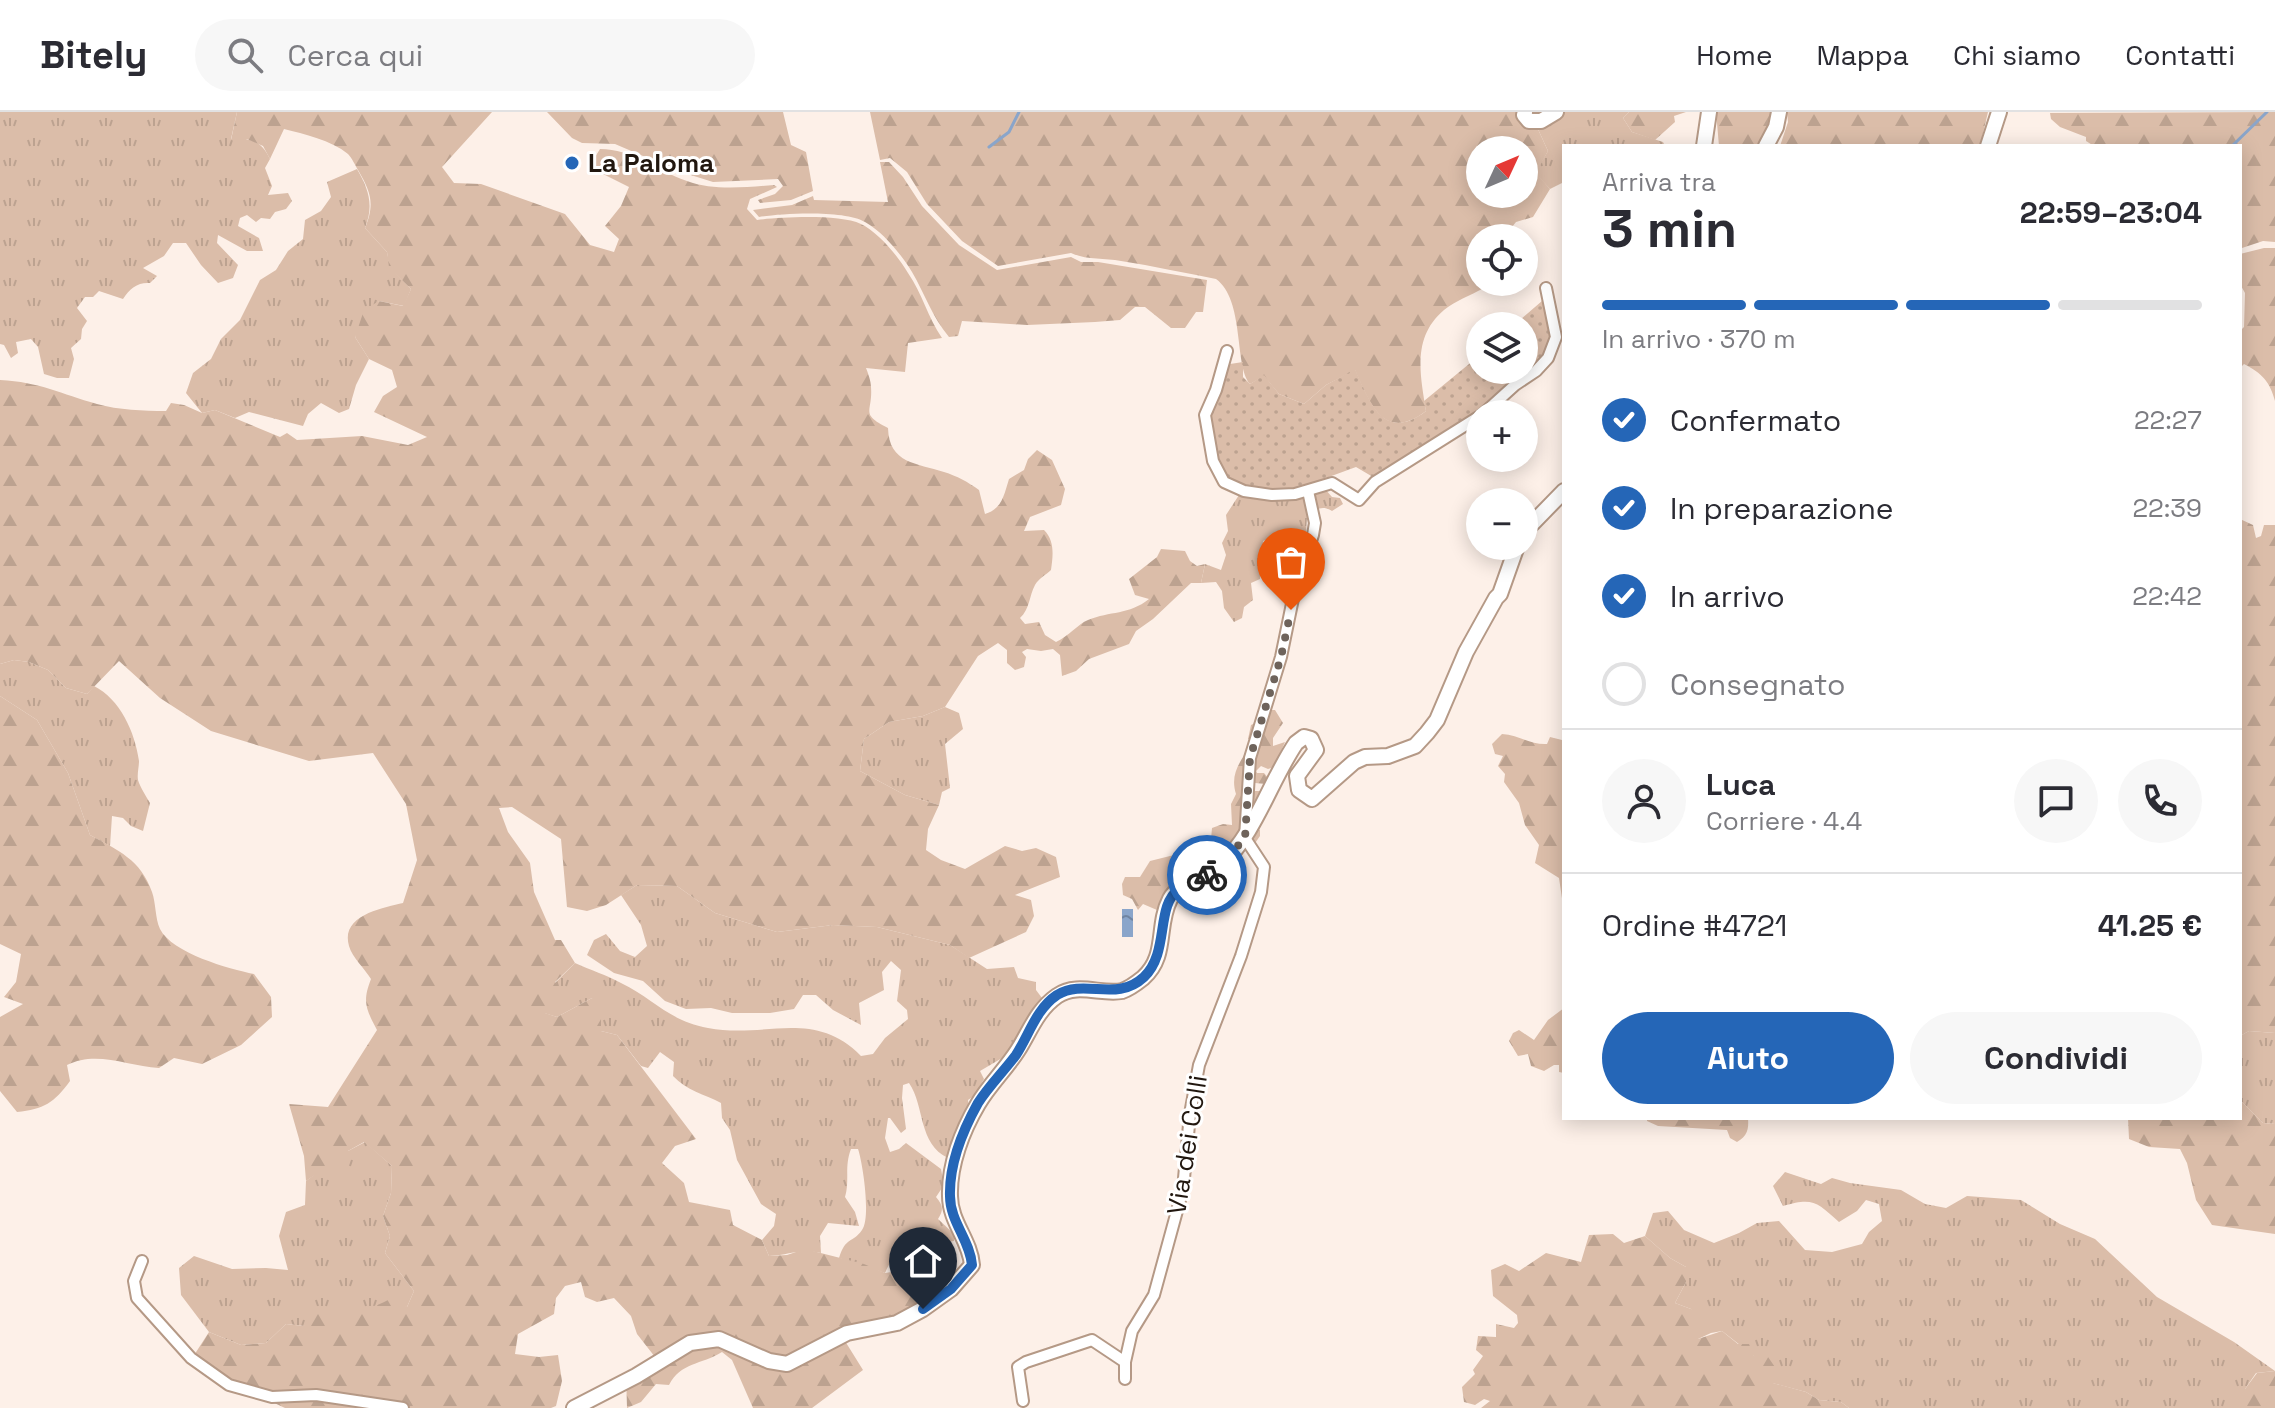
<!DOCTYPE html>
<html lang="it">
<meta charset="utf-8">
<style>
body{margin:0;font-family:"Space Grotesk",sans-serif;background:#f7f7f7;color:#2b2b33;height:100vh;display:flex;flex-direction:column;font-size:30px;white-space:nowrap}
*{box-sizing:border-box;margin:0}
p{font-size:26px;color:#7c7c81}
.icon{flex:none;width:44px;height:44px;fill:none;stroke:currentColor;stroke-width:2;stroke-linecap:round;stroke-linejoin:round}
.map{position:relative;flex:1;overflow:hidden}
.sheet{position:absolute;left:1562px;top:32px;width:680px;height:976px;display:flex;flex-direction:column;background:#fff;border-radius:0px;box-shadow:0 4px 20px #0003}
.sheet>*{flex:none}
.needle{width:52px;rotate:46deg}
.buttons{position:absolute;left:1466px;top:24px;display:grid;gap:16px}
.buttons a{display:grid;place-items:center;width:72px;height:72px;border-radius:50%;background:#fff;box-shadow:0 4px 20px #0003;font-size:40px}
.pin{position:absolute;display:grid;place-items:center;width:68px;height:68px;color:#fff;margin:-82px -34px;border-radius:50% 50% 50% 0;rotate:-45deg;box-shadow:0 0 8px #0007}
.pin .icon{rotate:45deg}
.courier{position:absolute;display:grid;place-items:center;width:80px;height:80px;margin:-40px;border:6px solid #2566b7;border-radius:50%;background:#fff;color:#222;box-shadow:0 2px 10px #0007}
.head em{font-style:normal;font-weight:700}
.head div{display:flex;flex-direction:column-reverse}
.head{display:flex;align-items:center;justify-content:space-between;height:136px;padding:0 40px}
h1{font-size:52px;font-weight:700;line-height:60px}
.bar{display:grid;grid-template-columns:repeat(4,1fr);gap:12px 8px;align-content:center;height:96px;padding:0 40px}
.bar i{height:10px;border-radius:6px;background:#e1e1e2}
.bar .selected{background:#2566b7}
.bar p{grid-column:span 4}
.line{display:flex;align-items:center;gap:20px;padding:0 40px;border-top:2px solid #e1e1e2}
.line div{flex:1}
.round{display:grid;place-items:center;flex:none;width:84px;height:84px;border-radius:42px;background:#f7f7f7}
ol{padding:0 40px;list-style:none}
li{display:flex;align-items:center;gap:24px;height:88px}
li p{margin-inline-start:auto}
li .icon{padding:8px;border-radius:50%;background:#2566b7;color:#fff;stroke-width:4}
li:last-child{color:#7c7c81}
li i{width:44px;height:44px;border:4px solid #e1e1e2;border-radius:50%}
.cta{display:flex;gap:16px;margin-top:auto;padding:16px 40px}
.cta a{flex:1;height:92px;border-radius:48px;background:#2566b7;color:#fff;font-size:32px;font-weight:700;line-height:92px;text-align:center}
.cta a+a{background:#f7f7f7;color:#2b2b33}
header{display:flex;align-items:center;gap:48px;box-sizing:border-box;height:112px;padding:0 40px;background:#fff;border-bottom:2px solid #e1e1e2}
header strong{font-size:38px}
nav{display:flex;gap:44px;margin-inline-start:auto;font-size:28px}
.search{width:560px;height:72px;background:#f7f7f7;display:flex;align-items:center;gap:20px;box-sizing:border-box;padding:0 28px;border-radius:44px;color:#7c7c81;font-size:30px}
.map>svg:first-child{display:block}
</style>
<header>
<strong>Bitely</strong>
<div class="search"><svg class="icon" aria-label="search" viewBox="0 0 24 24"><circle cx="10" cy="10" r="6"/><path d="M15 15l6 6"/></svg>Cerca qui</div>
<nav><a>Home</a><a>Mappa</a><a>Chi siamo</a><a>Contatti</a></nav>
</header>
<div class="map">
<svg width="2275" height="1296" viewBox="0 0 2275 1296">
<defs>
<pattern id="grass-tufts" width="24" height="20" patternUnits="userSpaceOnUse" patternTransform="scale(2)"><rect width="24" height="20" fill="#dbbda9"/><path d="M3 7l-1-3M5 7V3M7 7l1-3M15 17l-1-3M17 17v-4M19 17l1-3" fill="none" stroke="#bca290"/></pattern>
<pattern id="forest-firs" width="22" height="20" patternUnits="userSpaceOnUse" patternTransform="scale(2)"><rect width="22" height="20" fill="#dbbda9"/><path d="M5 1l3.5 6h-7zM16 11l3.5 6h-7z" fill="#bca290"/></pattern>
<pattern id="garden-dots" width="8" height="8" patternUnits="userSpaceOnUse" patternTransform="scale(2)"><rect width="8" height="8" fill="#dbbda9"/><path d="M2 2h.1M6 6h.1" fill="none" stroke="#bca290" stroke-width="1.8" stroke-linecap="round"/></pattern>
<pattern id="water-ripples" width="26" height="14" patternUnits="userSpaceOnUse" patternTransform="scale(2)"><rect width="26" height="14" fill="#8aa5ca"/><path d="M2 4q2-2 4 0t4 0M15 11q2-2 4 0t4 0" fill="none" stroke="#7085a2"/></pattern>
</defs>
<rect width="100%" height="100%" fill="#fdf0e8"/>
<g fill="url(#grass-tufts)">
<path d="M0 0H237L231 27C251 26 261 28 270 47L265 56 272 74 268 83 288 81 292 89 286 97 275 100 270 107 261 106 256 110 247 103 240 106 238 114 259 126 263 139H247L218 123 217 131 238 153 233 166 218 171 201 153 186 131H173L164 144 143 156 157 164 150 171C138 170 130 176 123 187L99 179 93 185H85L77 196 87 209 82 217 81 227 71 236 74 247 69 266H57L44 262 38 235 31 227 16 230 18 241 11 246 4 233 0 232Z"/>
<path d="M1564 0H1629L1623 6 1632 20 1663 30 1665 34H1564V70L1550 77 1535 61 1548 39 1537 15Z"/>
<path d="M357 57C369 78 374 93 365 116L387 140 390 155 411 177 404 194 379 189 355 225 369 247 356 273 349 297 339 301 321 291 308 302 303 314 249 300 235 306 215 298 202 301 186 281 193 261 211 247 221 227 240 208 260 168 276 158 288 139 303 127 305 108 321 99 331 85 327 70Z"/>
<path d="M1325 377 1332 385 1340 386 1343 392 1332 399C1321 392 1315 398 1307 406L1306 420 1300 429 1291 420 1284 422 1283 432 1278 435 1271 433 1268 427 1263 429 1260 467 1251 471 1253 488 1244 495 1242 506 1234 510 1224 496 1222 479 1216 470 1201 471 1205 452 1221 458 1226 443 1222 431 1228 419 1226 403 1239 383 1274 387Z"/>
<path d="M14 548 29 550 48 558 66 576 87 582 94 574C120 587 135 620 139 649 139 655 137 662 138 668 140 675 146 684 150 691L143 719 131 714 123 706 112 704 110 734 90 723 68 661 37 608 0 584V552Z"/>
<path d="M945 595 959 601 963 617 945 632 950 676 942 680 939 693 905 683 860 659 864 627 889 610 923 604Z"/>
<path d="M637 773 677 774 715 801 777 820 833 813 877 815 950 833 987 857 1014 855 1018 866 1036 870V878L1042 886 1014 939 980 959 984 967 974 984 968 988 969 996 963 1002 955 1019 957 1024 948 1046C918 1032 925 994 909 971L903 973 902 986 906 1017 901 1021 890 1006H888L885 1026 890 1040 899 1037 906 1031 941 1057 944 1073 936 1085C943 1093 944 1098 938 1107L954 1122V1129C917 1136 904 1121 885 1161L839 1146C846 1124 852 1132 862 1118 871 1106 863 1052 858 1037H851C844 1055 850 1068 845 1085L855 1100 859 1114 828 1111 820 1124 821 1141C800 1136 790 1143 769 1144L762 1128 774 1114 776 1102 761 1092 737 1048 730 1018 722 1006 721 991C704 982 687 979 673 964L674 950 660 940 648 956 641 954 617 923 601 919 592 886 557 905 544 901 555 871 575 851C590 858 607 863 621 871 654 887 669 909 708 916 765 927 814 896 861 944L873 942 885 926 908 907 907 898 897 889 901 858 891 849 882 860 884 878 859 891 861 913 833 898 816 883H803L794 897 770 901H732L711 896 686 897 665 889 643 869 614 861 587 843 594 828 606 822 620 839 635 845 647 834 641 813 621 783Z"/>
<path d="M2249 919 2275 921V1012L2263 1011 2240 988V924Z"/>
<path d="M365 1030 392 1054 391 1081 383 1104 390 1124 385 1141 414 1179 407 1195 378 1194 304 1214 286 1212 266 1231 241 1233 209 1220 181 1183 179 1156 194 1144 232 1157 266 1156 288 1158 279 1124 286 1100 305 1093 306 1069 322 1057 336 1056 348 1039Z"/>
<path d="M1785 1060 1821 1072 1832 1066 1850 1071 1901 1078 1925 1092 1946 1096 1967 1084 2021 1088 2060 1112 2095 1127 2157 1185 2234 1230 2275 1259 2256 1261 2245 1277V1296H1849L1841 1290 1819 1288 1806 1280 1772 1271 1754 1244 1722 1219 1711 1221 1698 1227 1691 1197 1675 1191 1686 1170V1155L1670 1146 1645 1124 1653 1101 1668 1099 1684 1118 1714 1131 1739 1121 1757 1111 1779 1109 1805 1138 1832 1140 1862 1132 1869 1120 1882 1109 1879 1092 1866 1088 1857 1099 1839 1110C1817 1090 1813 1085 1783 1094L1773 1074Z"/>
</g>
<g fill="url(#forest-firs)" fill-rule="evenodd">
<path d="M237 0H492L442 55 454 71 481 72 565 102 590 133 614 140 619 127 605 114 621 94 629 75 589 55 600 37C632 37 657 59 687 69 714 79 746 75 774 73L777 75 750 87 747 97 757 108C782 105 839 102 861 112 879 121 898 144 908 161 922 181 928 206 942 226L908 231 905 260 866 256C868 261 871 269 871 275 873 301 859 301 888 316 889 352 917 351 944 360 957 364 968 370 979 378L985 402C1002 397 1004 383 1009 367L1024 358 1028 347 1037 338 1052 348 1065 377 1061 393 1030 405 1024 419 1044 418C1055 429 1053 444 1051 458 1046 463 1039 466 1035 473 1029 484 1030 497 1020 506L1025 512 1039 510 1045 523 1056 530C1069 524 1078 512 1088 508 1110 499 1129 503 1149 487L1135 483 1129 467 1157 445 1161 437 1185 439 1190 449 1197 454 1205 452 1201 471H1191L1153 507 1136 519 1129 532 1089 547 1076 559 1062 564 1060 543 1053 537 1041 539 1027 537 1022 540 1026 545 1024 555 1015 558 1007 551V538L998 531 978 544 945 595 923 604 889 610 864 627 860 659 905 683 939 693 928 717 926 738 941 748 965 757 1005 734 1022 739 1036 736 1056 745 1060 765 1015 783 1031 788 1034 804 1026 820 969 846 950 833 877 815 833 813 777 820 715 801 677 774 637 773 606 793 587 799 567 795 561 727 512 695 499 696 508 720 530 751 534 780 555 828H561L575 851 555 870 564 880 550 888 545 901 557 905 592 886 601 891V919L617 923 696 1027 675 1034 662 1051 684 1071 689 1090 730 1098 733 1113 762 1128 769 1144 787 1143 805 1137 864 1152 885 1161 905 1158 937 1179 911 1199 840 1221 863 1258 812 1296H753L732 1248 722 1240C701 1253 681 1250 669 1273L656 1272 641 1290 627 1296 626 1260 655 1245 637 1222 631 1204 614 1186 597 1190 585 1185 581 1170 565 1174 556 1186 554 1202 518 1222 515 1242 539 1245 558 1243 562 1269 556 1294 551 1296H285L189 1251 209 1220 241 1233 266 1231 286 1212 304 1214 316 1194C337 1204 368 1199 388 1188L407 1195 414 1179 385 1141 390 1124 383 1104 391 1081 392 1054 364 1030 348 1039 349 1059C330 1055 322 1058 306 1069L304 1044 289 992 328 995 377 918C366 897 362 890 371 867 365 857 352 845 349 834 340 803 383 796 403 791L417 748 406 692 373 641 309 649 211 619 160 586 119 549 87 582 66 576 48 558 29 550 14 548 0 552V268C40 270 61 282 97 292 119 298 143 299 166 299L171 291 184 293 202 301 215 298 280 325 287 321 297 328 362 324 408 333 427 325 374 300 383 284 397 275 392 258 369 247 355 225 364 198 379 189 403 194 411 177 389 155 387 140 365 116C375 92 371 80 358 58 355 53 352 46 348 42 331 28 304 22 284 17L270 47 263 34 247 27 243 31 231 28Z"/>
<path d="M547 0H783L791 33 806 40 813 79 791 88 760 91 758 88 775 82 783 74 778 67 713 70 678 59 615 32 582 31 572 26Z"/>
<path d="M870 0H1523L1537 15 1548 39 1536 61 1550 77 1533 105 1516 110 1503 126H1480V170H1485L1484 176C1471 183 1455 189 1444 198 1412 225 1420 262 1426 299 1384 331 1370 292 1355 258L1326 273 1304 292 1279 282 1264 264 1250 272C1234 254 1245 188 1216 167 1185 161 1153 154 1121 149 1104 146 1086 148 1071 141L998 154 962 129 927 92 907 60 890 46 880 48ZM1480 38H1524V82H1480Z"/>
<path d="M1629 0H1686L1674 4 1675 10 1655 28 1632 20 1623 6Z"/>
<path d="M1716 0H1775L1774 9 1758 34H1719Z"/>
<path d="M1787 0H1988L1980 34H1780L1788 10Z"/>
<path d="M2275 0V130L2263 129 2242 136 2240 34H2094L2086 29V25L2060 15 2051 7 2050 1Z"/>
<path d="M880 50H889L903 65 922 94 959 133 997 158 1071 145 1081 150H1098L1207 168 1203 200H1196L1185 216H1171L1145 195H1135L1120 208 1095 210 1027 213 962 209 958 224 949 225C932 205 925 182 912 160 901 142 883 120 865 110 845 98 783 101 759 105L753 98 792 93 813 84 814 88 888 90Z"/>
<path d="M2264 136H2275V289C2270 270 2262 261 2244 252L2240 256V219L2244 215 2245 181 2240 172V142Z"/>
<path d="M2240 407 2253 413 2256 426 2261 424 2264 413H2275V921L2249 919 2240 924Z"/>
<path d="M0 584 37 608 68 661 90 723C118 738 141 748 152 780 156 791 155 806 160 817 172 841 229 857 254 862L271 885 272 905 241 933 202 952 174 946 159 956C128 954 96 938 67 953L70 969C54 991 44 997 17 1000L0 979V905L23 892 4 885 16 870 21 842 0 832Z"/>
<path d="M1269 598H1275L1283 611 1273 626V634L1285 630 1274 655 1268 657 1261 654 1256 659 1257 661H1264L1269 667 1266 672 1255 671 1252 679H1263L1259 690H1255V695L1251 696V714L1260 718V724L1253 734 1229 733 1226 741 1183 779 1179 786 1168 783 1157 798 1143 792 1138 798 1132 787 1123 783 1122 772 1125 765H1140L1150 749 1174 743 1180 737C1194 738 1205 732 1218 732L1211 727 1212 716 1223 712 1232 713 1231 692 1236 682C1230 663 1239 651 1249 636H1257L1259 633 1257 628 1248 627 1251 613 1261 608Z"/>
<path d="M1502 622C1519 623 1531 633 1547 632L1550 625 1562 628 1564 633V800L1559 766 1535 751 1539 733 1525 713 1519 691 1504 670 1505 662 1498 654 1503 644 1495 642 1492 632Z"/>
<path d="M1564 896V961L1559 960V953H1554L1544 959 1531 954 1528 942 1518 944 1509 929 1513 921 1519 918 1534 928 1548 908Z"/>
<path d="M2240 988 2263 1011 2275 1012V1122L2212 1113 2196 1088 2187 1051 2180 1037 2149 1035 2129 1027 2128 1006H2240Z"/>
<path d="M1647 1006H1748C1749 1018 1747 1024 1737 1030L1730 1026 1727 1018 1658 1014 1647 1009Z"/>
<path d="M1613 1122 1624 1131 1645 1124 1670 1146 1686 1155V1170L1675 1191 1691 1197 1702 1207 1698 1227 1722 1219 1738 1232H1749L1754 1244 1768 1245 1777 1258 1773 1271 1806 1280 1819 1288 1841 1290 1849 1296H1481L1490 1289 1484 1287 1475 1293 1464 1290 1462 1275 1475 1262 1473 1258 1483 1244 1476 1238 1478 1224 1496 1225V1212L1514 1216 1518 1211 1517 1203 1493 1184 1491 1158 1505 1152 1519 1159 1546 1141 1581 1150 1589 1123Z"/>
<path d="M2275 1259V1296H2245V1277L2257 1261Z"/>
</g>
<path fill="url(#garden-dots)" d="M1542 189 1546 196 1552 226 1545 243 1535 256 1512 271 1467 307 1383 359 1373 365 1356 355 1296 377 1274 379 1232 372 1219 359 1209 297 1230 252 1243 250V265L1250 272 1264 263 1279 282 1304 292 1326 273 1355 257C1370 291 1384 331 1426 299L1424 289 1480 243V258H1524V214H1513Z"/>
<rect fill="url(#water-ripples)" x="1122" y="797" width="11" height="28"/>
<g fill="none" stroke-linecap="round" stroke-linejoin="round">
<g stroke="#8aa5ca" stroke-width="3">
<path d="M2232 34 2267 0"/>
<path d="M989 35 1009 20 1019 0"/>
</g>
<g stroke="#b59986" stroke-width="14">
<g id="street">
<path d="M1227 239 1216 278 1205 303 1213 349 1224 370 1244 379 1272 383 1295 382 1332 371 1359 388 1375 370 1480 304"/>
<path d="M1483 302 1515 273 1536 259 1548 246 1556 225 1546 176"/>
<path d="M142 1149 134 1169 137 1186 191 1246 229 1273 272 1285 316 1283 403 1296"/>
<path d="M1125 1267V1250L1132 1219 1154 1183 1183 1077 1190 1002 1199 953 1241 844 1261 780 1264 755 1245 726 1250 646 1281 545 1295 477 1313 423 1315 411 1308 379"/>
<path d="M1023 1289 1018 1255 1026 1250 1092 1228 1125 1250"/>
</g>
</g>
<g stroke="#b59986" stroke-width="18">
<g id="secondary">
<path d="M1525 0 1524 3 1529 9H1541L1556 0"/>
<path d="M1704 34 1709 0"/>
<path d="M1766 34 1776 15 1779 0"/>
<path d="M1988 34 1999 0"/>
<path d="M1524 420 1564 379"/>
<path d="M574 1296 636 1264 690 1231 719 1227 769 1249 787 1252 847 1221 897 1211 923 1197 951 1177 972 1153C970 1128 950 1110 950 1084 949 1053 962 1019 978 992 989 973 1006 957 1018 938 1030 919 1037 898 1057 884 1077 870 1101 883 1122 879 1128 877 1138 870 1143 866 1168 844 1156 814 1170 787 1178 771 1206 767 1220 754 1256 721 1269 671 1296 631L1304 625 1311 627 1316 638 1297 664 1299 678 1312 687 1354 650 1365 645 1388 644 1415 634 1427 621 1437 608 1466 540 1496 486 1500 482 1517 434"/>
</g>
</g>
<use href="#street" stroke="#fff" stroke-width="10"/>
<use href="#secondary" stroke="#fff" stroke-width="14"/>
</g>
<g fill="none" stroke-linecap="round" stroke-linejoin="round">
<path stroke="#6e635b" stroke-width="8" stroke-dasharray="0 14.4" d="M1207 763 1218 756 1245 726 1250 646 1281 545 1291 498"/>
<path stroke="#2566b7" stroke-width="10" d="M923 1197 951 1177 972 1153C970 1128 950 1110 950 1084 949 1052 963 1018 978 991 989 974 1004 959 1016 943 1029 923 1036 897 1057 883 1086 866 1116 891 1144 865 1170 840 1155 794 1179 777 1187 771 1198 769 1207 763"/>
</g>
<circle fill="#2566b7" stroke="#fff" stroke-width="3" cx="572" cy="51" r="8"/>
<g text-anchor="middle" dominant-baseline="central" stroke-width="6" stroke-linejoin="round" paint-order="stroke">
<g font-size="26" font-weight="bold" fill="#21170f" stroke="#fff" text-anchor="start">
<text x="588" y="51">La Paloma</text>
</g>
<g font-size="26" fill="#21170f" stroke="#fff">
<text transform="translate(1187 1033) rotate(-81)">Via dei Colli</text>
</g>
</g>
</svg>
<div class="buttons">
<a><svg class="needle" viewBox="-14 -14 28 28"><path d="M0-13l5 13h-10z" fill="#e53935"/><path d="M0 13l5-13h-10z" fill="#7c7c81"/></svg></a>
<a><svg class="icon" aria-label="locate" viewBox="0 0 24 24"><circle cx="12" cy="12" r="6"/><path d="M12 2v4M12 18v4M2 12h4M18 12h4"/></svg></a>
<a><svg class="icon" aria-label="layers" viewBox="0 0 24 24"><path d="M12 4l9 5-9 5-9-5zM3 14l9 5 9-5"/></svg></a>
<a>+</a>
<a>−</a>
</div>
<div class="pin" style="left:1291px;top:498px;background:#ea580c"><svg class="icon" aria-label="bag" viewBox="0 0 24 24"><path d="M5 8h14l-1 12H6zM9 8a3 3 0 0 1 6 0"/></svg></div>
<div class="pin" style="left:923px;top:1197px;background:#1f2937"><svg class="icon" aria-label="home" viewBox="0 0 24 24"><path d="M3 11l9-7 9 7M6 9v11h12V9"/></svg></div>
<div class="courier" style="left:1207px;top:763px"><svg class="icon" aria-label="bike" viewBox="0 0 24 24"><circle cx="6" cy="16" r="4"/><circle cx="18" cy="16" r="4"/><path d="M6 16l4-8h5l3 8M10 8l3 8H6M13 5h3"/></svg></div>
<section class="sheet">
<div class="head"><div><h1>3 min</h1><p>Arriva tra</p></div><em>22:59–23:04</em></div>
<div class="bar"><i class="selected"></i><i class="selected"></i><i class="selected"></i><i></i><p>In arrivo · 370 m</p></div>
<ol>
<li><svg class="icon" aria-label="check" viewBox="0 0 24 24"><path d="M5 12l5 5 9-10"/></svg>Confermato<p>22:27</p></li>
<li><svg class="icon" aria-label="check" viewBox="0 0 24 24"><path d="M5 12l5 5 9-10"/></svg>In preparazione<p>22:39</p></li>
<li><svg class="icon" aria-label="check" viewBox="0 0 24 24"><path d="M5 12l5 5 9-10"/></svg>In arrivo<p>22:42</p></li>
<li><i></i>Consegnato</li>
</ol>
<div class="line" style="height:144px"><a class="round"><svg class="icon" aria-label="person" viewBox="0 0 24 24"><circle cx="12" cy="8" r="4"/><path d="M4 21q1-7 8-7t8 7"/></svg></a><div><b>Luca</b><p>Corriere · 4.4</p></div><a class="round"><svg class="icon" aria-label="chat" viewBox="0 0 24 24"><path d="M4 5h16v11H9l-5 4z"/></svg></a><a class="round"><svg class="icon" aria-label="phone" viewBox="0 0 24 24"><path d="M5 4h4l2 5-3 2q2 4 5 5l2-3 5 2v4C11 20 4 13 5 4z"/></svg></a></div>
<div class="line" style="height:104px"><div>Ordine #4721</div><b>41.25 €</b></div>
<div class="cta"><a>Aiuto</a><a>Condividi</a></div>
</section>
</div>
